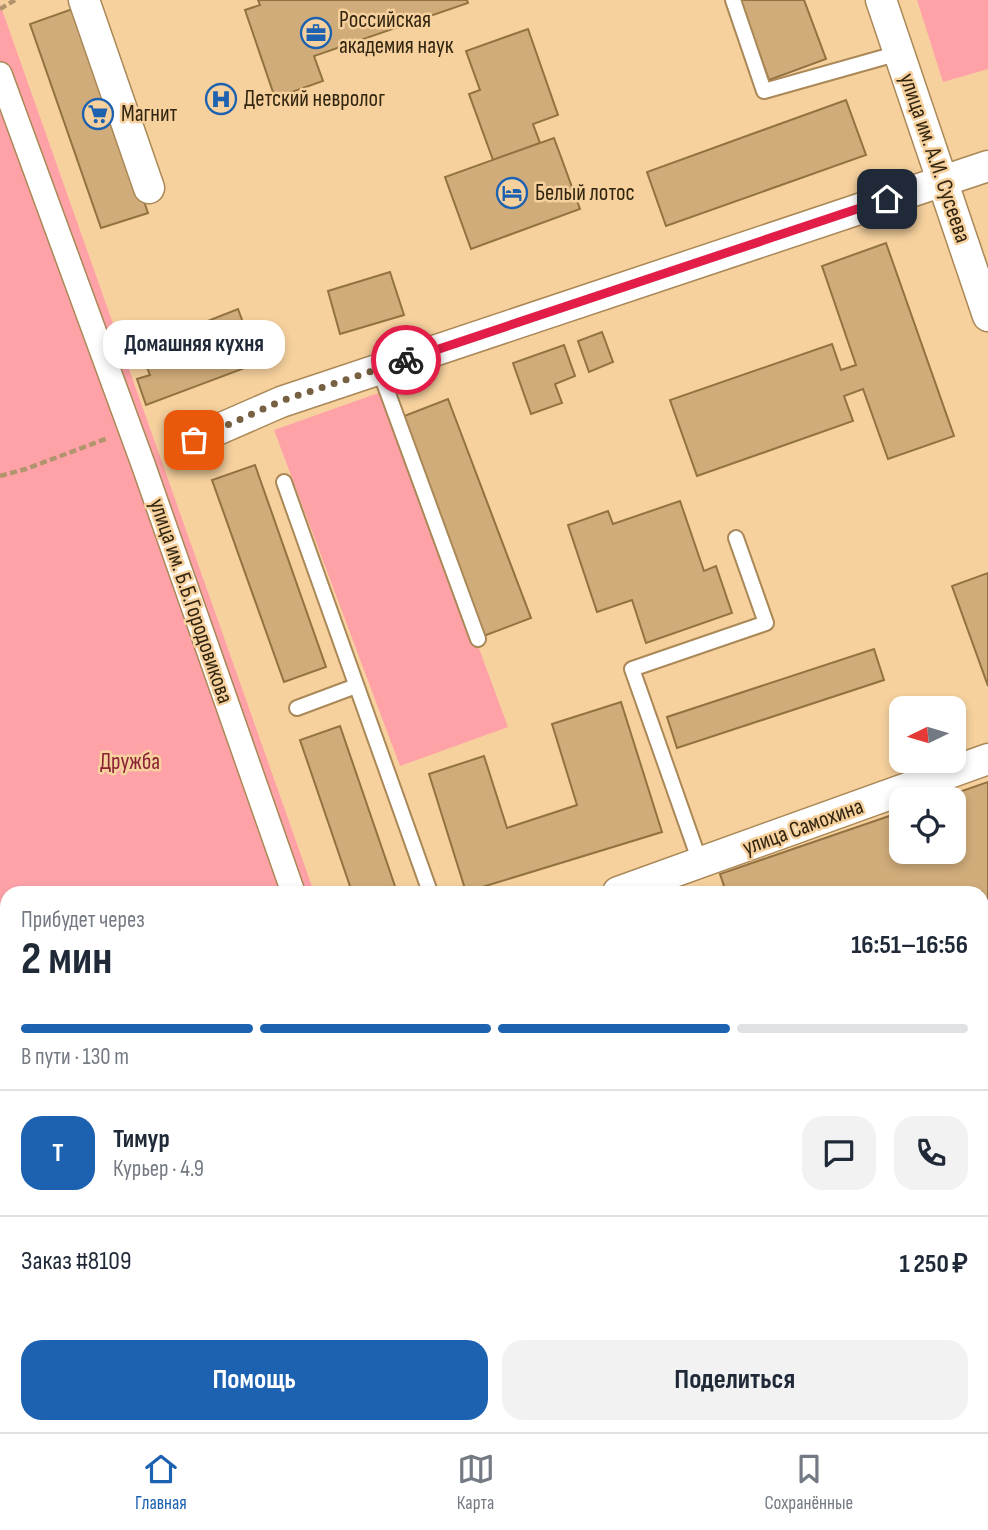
<!DOCTYPE html>
<html lang="ru">
<meta charset="utf-8">
<style>
body{margin:0;font-family:"Sofia Sans Condensed",sans-serif;background:#f2f2f3;color:#1f2937;height:100vh;display:flex;flex-direction:column;font-size:26px;white-space:nowrap}
*{box-sizing:border-box;margin:0}
p{font-size:23px;color:#747a83}
.icon{flex:none;width:38px;height:38px;fill:none;stroke:currentColor;stroke-width:2;stroke-linecap:round;stroke-linejoin:round}
.map{position:relative;flex:1;overflow:hidden}
.panel{position:absolute;left:0px;top:886px;width:989px;height:548px;display:flex;flex-direction:column;background:#fff;border-radius:21px 21px 0 0;box-shadow:0 4px 10px #0003}
.panel>*{flex:none}
.needle{width:46px;rotate:265deg}
.fabs{position:absolute;left:889px;top:696px;display:grid;gap:14px}
.fabs a{display:grid;place-items:center;width:77px;height:77px;border-radius:14px;background:#fff;box-shadow:0 4px 10px #0003;font-size:35px}
.pin{position:absolute;display:grid;place-items:center;width:60px;height:60px;color:#fff;margin:-30px;border-radius:14px;box-shadow:0 4px 10px #0006}
.courier{position:absolute;display:grid;place-items:center;width:70px;height:70px;margin:-35px;border:5px solid #e11d48;border-radius:50%;background:#fff;color:#222;box-shadow:0 2px 9px #0007}
.bubble{position:absolute;height:49px;border-radius:21px;background:#fff;box-shadow:0 4px 10px #0003;font-size:23px;font-weight:700;line-height:49px;text-align:center}
.summary em{font-style:normal;font-weight:700}
.summary div{display:flex;flex-direction:column-reverse}
.summary{display:flex;align-items:center;justify-content:space-between;height:119px;padding:0 21px}
h1{font-size:46px;font-weight:700;line-height:52px}
.bar{display:grid;grid-template-columns:repeat(4,1fr);gap:10px 7px;align-content:center;height:84px;padding:0 21px}
.bar i{height:9px;border-radius:5px;background:#e0e1e3}
.bar .current{background:#1d61b1}
.bar p{grid-column:span 4}
.line{display:flex;align-items:center;gap:18px;padding:0 21px;border-top:2px solid #e0e1e3}
.line div{flex:1}
.round{display:grid;place-items:center;flex:none;width:74px;height:74px;border-radius:21px;background:#f2f2f3}
.action{display:flex;gap:14px;margin-top:auto;padding:14px 21px}
.action a{flex:1;height:80px;border-radius:21px;background:#1d61b1;color:#fff;font-size:28px;font-weight:700;line-height:80px;text-align:center}
.action a+a{background:#f2f2f3;color:#1f2937}
.tabs{display:flex;justify-content:space-around;align-items:center;height:98px;border-top:2px solid #e0e1e3;background:#fff;font-size:19px;color:#747a83}
.tabs a{display:grid;justify-items:center;gap:4px}
.tabs .current{color:#1d61b1}
.map>svg:first-child{display:block}
</style>
<div class="map">
<svg width="988" height="1432" viewBox="0 0 988 1432">
<rect width="100%" height="100%" fill="#f6d19e"/>
<g fill="#fea2a8">
<path d="M917 0H988V69L943 82Z"/>
<path d="M0 4 314 892H7V1426H503L505 1432H0Z"/>
<path d="M384 391 508 727 400 766 274 430Z"/>
<path d="M545 1426H732L734 1432H546Z"/>
</g>
<g fill="#d0ac7a" stroke="#937241" stroke-width="2">
<path d="M258 0H467L468 3 314 56 323 81 275 98 245 10 260 5Z"/>
<path d="M740 0H804L826 59 769 80Z"/>
<path d="M78 7 148 213 101 228 30 24Z"/>
<path d="M528 29 558 115 533 124 540 143 493 160 469 94 480 90 466 51Z"/>
<path d="M846 100 866 155 666 226 647 172Z"/>
<path d="M554 138 580 209 471 249 445 177Z"/>
<path d="M886 243 954 436 888 459 863 389 844 396 853 421 697 476 670 400 832 344 841 370 856 365 822 266Z"/>
<path d="M390 272 404 315 340 334 328 291Z"/>
<path d="M238 309 258 363 146 405 137 379 150 375 144 360 205 337 200 324Z"/>
<path d="M602 332 613 362 589 372 578 341Z"/>
<path d="M564 345 575 376 555 384 562 403 531 414 513 363Z"/>
<path d="M448 399 531 618 481 637 399 418Z"/>
<path d="M255 465 326 667 284 682 212 480Z"/>
<path d="M680 501 704 571 716 566 732 613 646 643 632 600 597 612 568 525 608 511 613 524Z"/>
<path d="M988 573V686L952 586Z"/>
<path d="M874 649 884 680 677 748 667 717Z"/>
<path d="M621 702 662 832 466 892 429 774 484 756 507 828 577 805 552 724Z"/>
<path d="M340 726 397 892H352L300 740Z"/>
<path d="M988 782V943L982 945V892H726L720 874 901 812V852H954V800H936Z"/>
<path d="M988 1008V1075L982 1057V1010Z"/>
<path d="M752 1426H808L810 1432H754Z"/>
<path d="M905 1426H969L970 1431 907 1432Z"/>
</g>
<g fill="none" stroke-linecap="round" stroke-linejoin="round">
<g stroke="#aa8857" stroke-width="18">
<g id="service">
<path d="M733 0 764 91 899 53"/>
<path d="M379 369 478 639"/>
<path d="M284 482 430 892"/>
<path d="M297 708 356 686"/>
<path d="M701 865 632 669 766 623 736 538"/>
<path d="M982 976 988 974"/>
<path d="M746 1426 748 1432"/>
<path d="M865 1426 868 1432"/>
</g>
</g>
<g stroke="#aa8857" stroke-width="26">
<g id="pedestrian">
<path d="M0 74 143 464 293 892"/>
<path d="M486 1426 488 1432"/>
</g>
</g>
<g stroke="#aa8857" stroke-width="33">
<g id="minor">
<path d="M84 0 149 188"/>
<path d="M881 0 988 316"/>
<path d="M194 440 281 402 988 166"/>
<path d="M618 892 988 759"/>
</g>
</g>
<g stroke="#b1946c" stroke-width="4.5" stroke-dasharray="7 3.5" stroke-linecap="butt">
<path d="M0 9 15 0"/>
<path d="M0 476 26 469 108 438"/>
<path d="M0 1162 7 1184"/>
<path d="M102 1426 103 1432"/>
</g>
<use href="#service" stroke="#fff" stroke-width="14"/>
<use href="#pedestrian" stroke="#fff" stroke-width="23"/>
<use href="#minor" stroke="#fff" stroke-width="30"/>
</g>
<g fill="none" stroke-linecap="round" stroke-linejoin="round">
<path stroke="#776142" stroke-width="7" stroke-dasharray="0 12.6" d="M194 440 281 401 406 360"/>
<path stroke="#e11d48" stroke-width="9" d="M406 360 887 199"/>
</g>
<defs>
<g id="office-ring" transform="scale(1.575)"><circle r="9.5" fill="#f6d19e" stroke="#1d61b1" stroke-width="1.5"/><path d="M-6-3h4V-5.5h4V-3h4V5H-6ZM-1-4.5V-3h2v-1.5ZM-6 0V1H6V0Z" fill="#1d61b1"/></g>
<g id="hospital-ring" transform="scale(1.575)"><circle r="9.5" fill="#f6d19e" stroke="#1d61b1" stroke-width="1.5"/><path d="M-5-5h3v3.5h4V-5h3V5h-3V1.5h-4V5h-3Z" fill="#1d61b1"/></g>
<g id="supermarket-ring" transform="scale(1.575)"><circle r="9.5" fill="#f6d19e" stroke="#1d61b1" stroke-width="1.5"/><path d="M-6-5.5h2.5l.6 2H6L4.5 2H-2.5L-4.4-4H-6ZM-1.5 3.2a1.3 1.3 0 1 0 .1 0ZM3 3.2a1.3 1.3 0 1 0 .1 0Z" fill="#1d61b1"/></g>
<g id="hotel-ring" transform="scale(1.575)"><circle r="9.5" fill="#f6d19e" stroke="#1d61b1" stroke-width="1.5"/><path d="M-6-4.5h1.5V1H6V5H4.5V3h-9V5H-6ZM-4 0a1.8 1.8 0 1 1 3.6 0ZM.5 0V-2.5h3Q6-2.5 6 0Z" fill="#1d61b1"/></g>
</defs>
<g fill-rule="evenodd">
<use href="#office-ring" x="316" y="33"/>
<use href="#hospital-ring" x="221" y="99"/>
<use href="#supermarket-ring" x="98" y="114"/>
<use href="#hotel-ring" x="512" y="193"/>
</g>
<g text-anchor="middle" dominant-baseline="central" stroke-width="5" stroke-linejoin="round" paint-order="stroke">
<g font-size="23" fill="#322510" stroke="#f6d19e" text-anchor="start">
<text x="339" y="20">Российская<tspan x="339" dy="26">академия наук</tspan></text>
<text x="244" y="99">Детский невролог</text>
<text x="121" y="114">Магнит</text>
<text x="535" y="193">Белый лотос</text>
</g>
<g font-size="23" fill="#322510" stroke="#f6d19e">
<text transform="translate(935 158) rotate(71)">улица им. А.И. Сусеева</text>
<text transform="translate(191 601) rotate(71)">улица им. Б.Б.Городовикова</text>
<text transform="translate(803 827) rotate(-20)">улица Самохина</text>
</g>
<g font-size="23" fill="#8b2034" stroke="#f6d19e">
<text x="130" y="762">Дружба</text>
</g>
</g>
</svg>
<div class="fabs">
<a><svg class="needle" viewBox="-14 -14 28 28"><path d="M0-13l5 13h-10z" fill="#e53935"/><path d="M0 13l5-13h-10z" fill="#747a83"/></svg></a>
<a><svg class="icon" aria-label="locate" viewBox="0 0 24 24"><circle cx="12" cy="12" r="6"/><path d="M12 2v4M12 18v4M2 12h4M18 12h4"/></svg></a>
</div>
<div class="pin" style="left:194px;top:440px;background:#ea580c"><svg class="icon" aria-label="bag" viewBox="0 0 24 24"><path d="M5 8h14l-1 12H6zM9 8a3 3 0 0 1 6 0"/></svg></div>
<div class="pin" style="left:887px;top:199px;background:#1f2937"><svg class="icon" aria-label="home" viewBox="0 0 24 24"><path d="M3 11l9-7 9 7M6 9v11h12V9"/></svg></div>
<div class="courier" style="left:406px;top:360px"><svg class="icon" aria-label="bike" viewBox="0 0 24 24"><circle cx="6" cy="16" r="4"/><circle cx="18" cy="16" r="4"/><path d="M6 16l4-8h5l3 8M10 8l3 8H6M13 5h3"/></svg></div>
<div class="bubble" style="left:103px;top:320px;width:182px">Домашняя кухня</div>
<section class="panel">
<div class="summary"><div><h1>2 мин</h1><p>Прибудет через</p></div><em>16:51–16:56</em></div>
<div class="bar"><i class="current"></i><i class="current"></i><i class="current"></i><i></i><p>В пути · 130 m</p></div>
<div class="line" style="height:126px"><b class="round" style="background:#1d61b1;color:#fff">Т</b><div><b>Тимур</b><p>Курьер · 4.9</p></div><a class="round"><svg class="icon" aria-label="chat" viewBox="0 0 24 24"><path d="M4 5h16v11H9l-5 4z"/></svg></a><a class="round"><svg class="icon" aria-label="phone" viewBox="0 0 24 24"><path d="M5 4h4l2 5-3 2q2 4 5 5l2-3 5 2v4C11 20 4 13 5 4z"/></svg></a></div>
<div class="line" style="height:91px"><div>Заказ #8109</div><b>1 250 ₽</b></div>
<div class="action"><a>Помощь</a><a>Поделиться</a></div>
</section>
</div>
<nav class="tabs">
<a class="current"><svg class="icon" aria-label="home" viewBox="0 0 24 24"><path d="M3 11l9-7 9 7M6 9v11h12V9"/></svg>Главная</a>
<a><svg class="icon" aria-label="map" viewBox="0 0 24 24"><path d="M3 6l6-2 6 2 6-2v14l-6 2-6-2-6 2zM9 4v14M15 6v14"/></svg>Карта</a>
<a><svg class="icon" aria-label="saved" viewBox="0 0 24 24"><path d="M7 4h10v16l-5-4-5 4z"/></svg>Сохранённые</a>
</nav>
